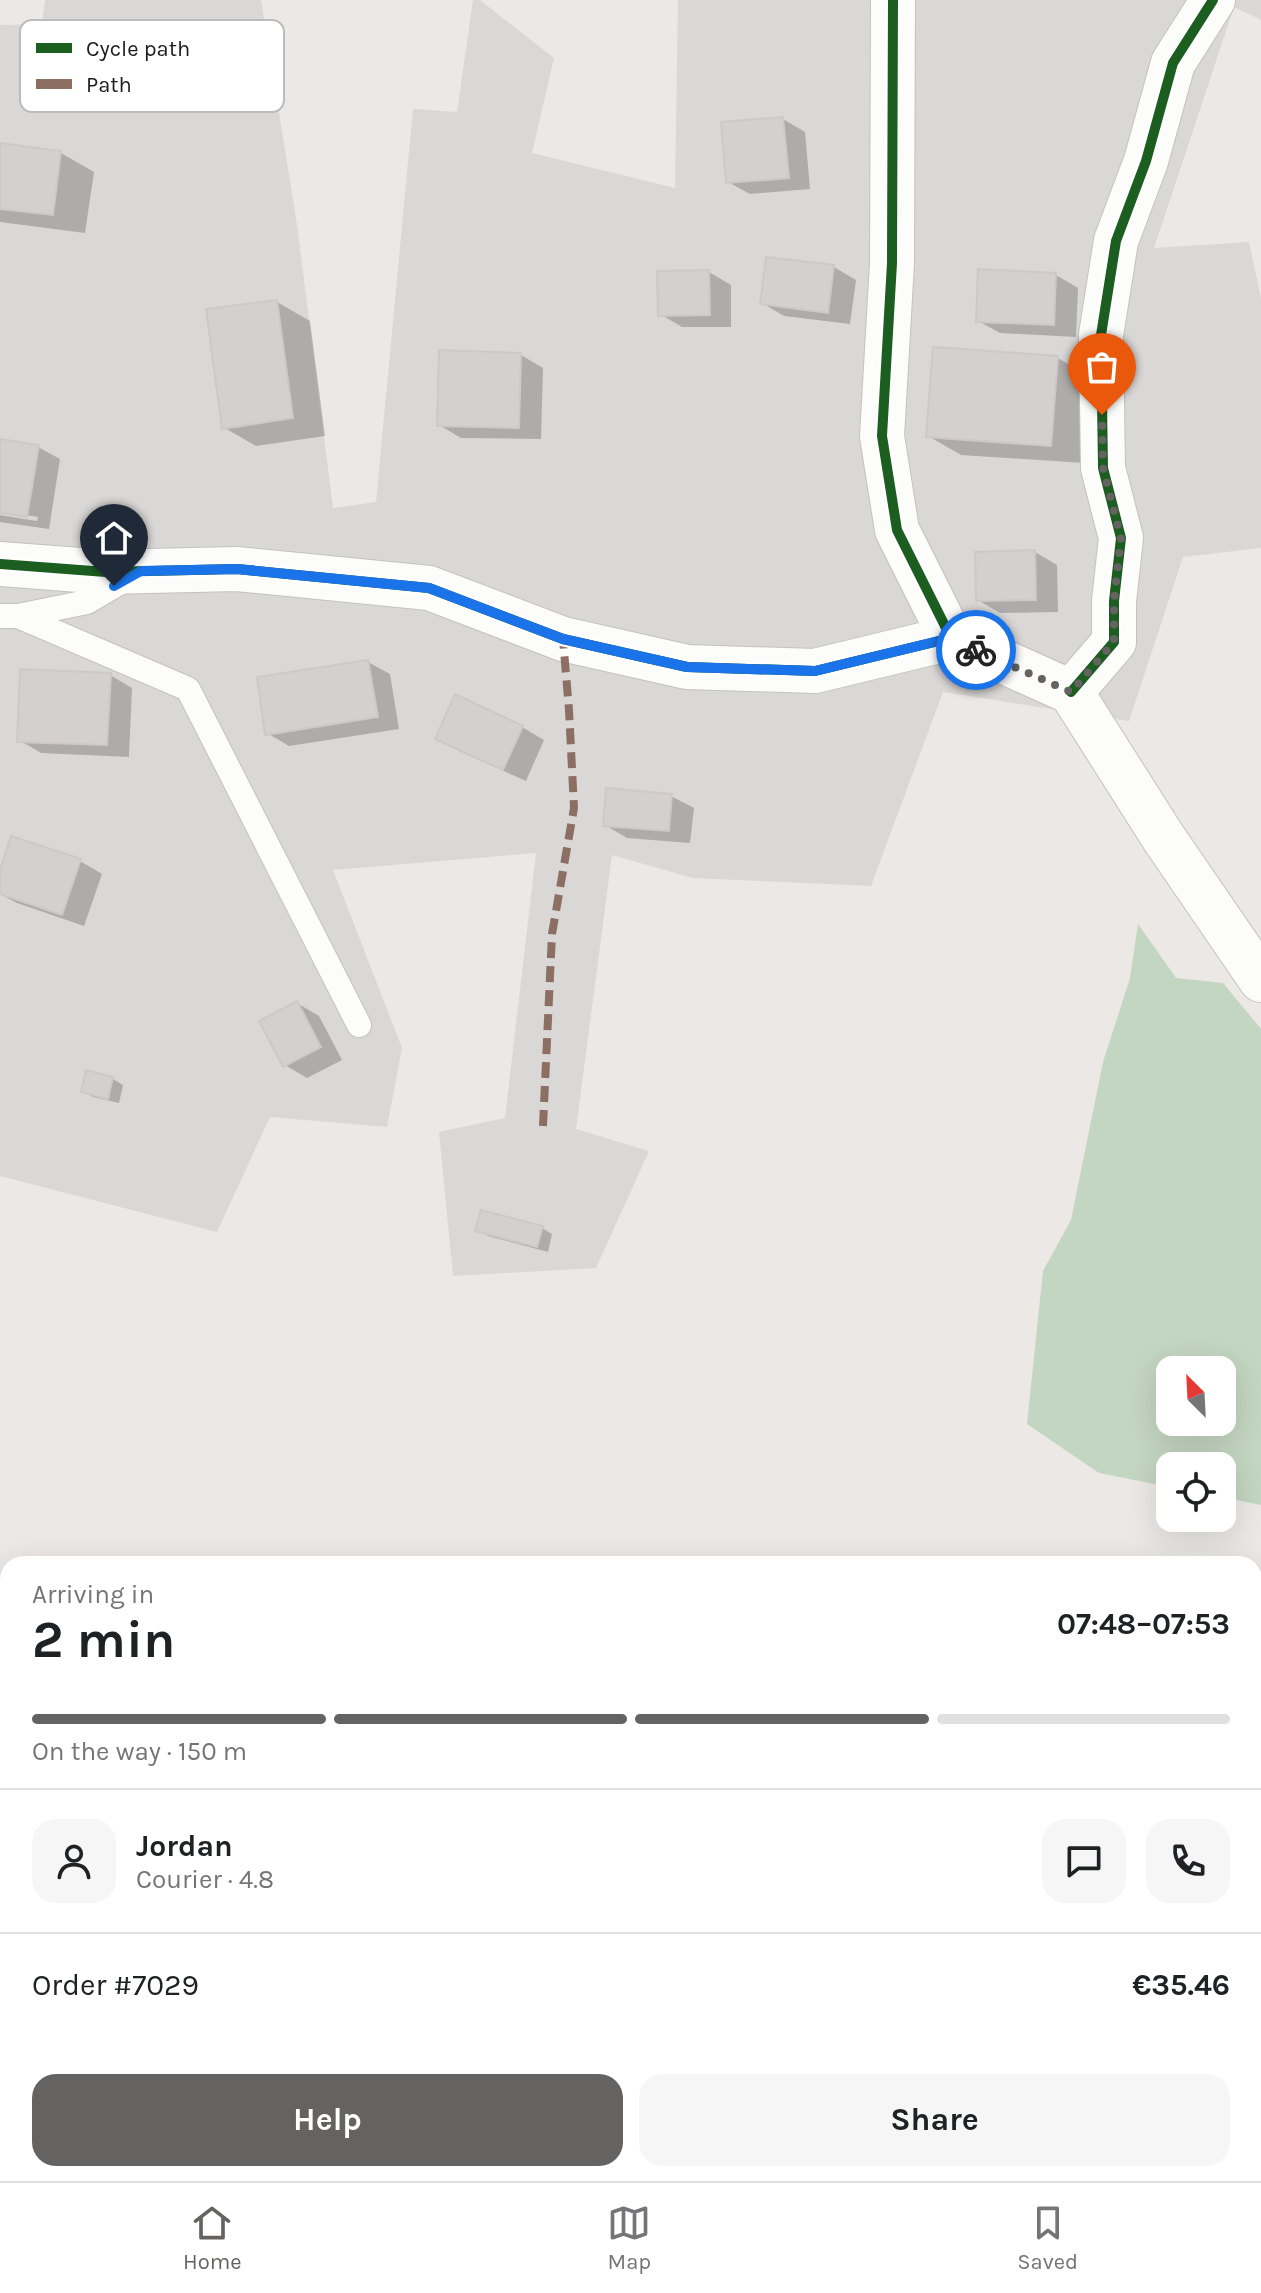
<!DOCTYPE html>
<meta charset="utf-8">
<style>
body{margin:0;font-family:Karla,sans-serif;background:#f6f6f6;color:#202124;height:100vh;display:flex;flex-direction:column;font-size:30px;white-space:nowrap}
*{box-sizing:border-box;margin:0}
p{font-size:26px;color:#757577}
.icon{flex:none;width:44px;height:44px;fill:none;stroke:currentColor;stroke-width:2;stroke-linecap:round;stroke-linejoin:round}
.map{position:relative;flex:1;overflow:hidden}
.side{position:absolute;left:0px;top:1556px;width:1262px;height:626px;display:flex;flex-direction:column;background:#fff;border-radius:24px 24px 0 0;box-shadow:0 8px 32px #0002}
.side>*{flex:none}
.needle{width:52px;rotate:336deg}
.tools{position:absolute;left:1156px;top:1356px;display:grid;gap:16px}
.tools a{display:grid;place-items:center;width:80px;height:80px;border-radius:16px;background:#fff;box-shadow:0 8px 32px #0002;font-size:40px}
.pin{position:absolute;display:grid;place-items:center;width:68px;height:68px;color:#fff;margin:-82px -34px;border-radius:50% 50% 50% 0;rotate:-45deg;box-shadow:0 0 8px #0007}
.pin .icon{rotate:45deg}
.courier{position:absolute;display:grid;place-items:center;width:80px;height:80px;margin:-40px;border:6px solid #1a73e8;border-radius:50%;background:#fff;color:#222;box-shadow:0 2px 10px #0007}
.summary em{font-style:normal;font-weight:700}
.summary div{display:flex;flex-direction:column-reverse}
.summary{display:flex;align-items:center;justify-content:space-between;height:136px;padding:0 32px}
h1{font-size:52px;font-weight:700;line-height:60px}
.bar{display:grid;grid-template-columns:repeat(4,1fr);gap:12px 8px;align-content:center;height:96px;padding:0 32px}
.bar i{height:10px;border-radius:6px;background:#e0e0e0}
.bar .active{background:#646362}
.bar p{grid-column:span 4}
.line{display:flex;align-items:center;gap:20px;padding:0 32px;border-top:2px solid #e0e0e0}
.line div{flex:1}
.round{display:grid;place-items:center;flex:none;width:84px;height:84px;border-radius:24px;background:#f6f6f6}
.button{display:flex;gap:16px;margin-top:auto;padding:16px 32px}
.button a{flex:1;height:92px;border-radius:24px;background:#646362;color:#fff;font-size:32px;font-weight:700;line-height:92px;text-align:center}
.button a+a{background:#f6f6f6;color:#202124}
.tabs{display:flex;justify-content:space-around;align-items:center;height:112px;border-top:2px solid #e0e0e0;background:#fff;font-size:22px;color:#757577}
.tabs a{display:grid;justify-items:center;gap:4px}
.tabs .active{color:#646362}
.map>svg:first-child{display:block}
</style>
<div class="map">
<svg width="1261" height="2181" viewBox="0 0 1261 2181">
<rect width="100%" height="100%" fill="#ebe8e5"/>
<path fill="#dad8d6" d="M45 0H261L297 225 333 508 376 502 413 109 457 112 473 0H480L554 58 532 153 675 188 678 0H1261V20L1234 7 1154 248 1249 242 1261 298V548L1183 557 1129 721 943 692 871 886 693 878 612 855 576 1129 649 1151 596 1268 453 1276 439 1132 505 1118 536 853 333 870 402 1048 387 1127 270 1117 217 1232 0 1176V25L42 24Z"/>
<g fill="#edead7">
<path d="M1261 1637V1802L1254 1781V1638Z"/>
<path d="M1254 1985H1261V2181H1146L1143 2174H1254Z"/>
<path d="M787 2174H1010L1017 2181H791Z"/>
</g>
<g fill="#dde9c2">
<path d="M1254 1781 1261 1802V1985H1254Z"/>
<path d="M8 2153V2174H141L147 2181H0V2159Z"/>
<path d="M1010 2174H1143L1146 2181H1017Z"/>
</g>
<path fill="#c3d6c1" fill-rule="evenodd" d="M1138 924 1176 978 1223 983 1261 1029V1505L1222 1497V1466H1170V1487L1099 1473 1027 1424 1043 1271 1071 1220 1103 1062 1130 978ZM1170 1370H1222V1422H1170Z"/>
<path fill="#aee3c5" d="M0 1762 8 1763V2007L0 2006Z"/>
<g fill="#0003">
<path d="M783 119 805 132 810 189 750 194 728 182Z"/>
<path d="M0 145 61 153 94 172 85 233 0 222Z"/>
<path d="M834 267 856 280 850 324 784 316 762 303Z"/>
<path d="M709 272 731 285V327H682L660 314Z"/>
<path d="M1056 275 1078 288 1076 337 1000 333 978 321Z"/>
<path d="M277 302 310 321 325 436 256 446 223 427Z"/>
<path d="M521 355 543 368 541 439 461 438 439 425Z"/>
<path d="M1058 358 1090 377 1084 463 961 455 928 436Z"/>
<path d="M0 441 38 447 60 459 49 529 0 522V515L37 521 38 517 0 511Z"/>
<path d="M1035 552 1057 565 1058 612 1000 613 978 600Z"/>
<path d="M368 662 390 674 399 729 289 746 267 733Z"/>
<path d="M110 675 132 688 129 757 41 753 19 740Z"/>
<path d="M456 697 522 727 544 740 526 781 459 751 437 738Z"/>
<path d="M671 796 694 808 690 843 627 838 605 825Z"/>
<path d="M80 861 102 874 84 926 17 903 0 894V876Z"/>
<path d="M297 1003 319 1016 342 1060 307 1078 285 1065Z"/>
<path d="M87 1073 113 1079 123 1085 119 1103 93 1097 83 1091Z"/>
<path d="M542 1228 552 1234 548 1252 488 1236 478 1230Z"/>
</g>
<g fill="#d3d0ce" stroke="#cec9c6" stroke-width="2">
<path d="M783 117 789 178 726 183 721 122Z"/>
<path d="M0 143 61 151 53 215 0 209Z"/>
<path d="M766 257 834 265 828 313 760 304Z"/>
<path d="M978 269 1056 273 1054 325 976 322Z"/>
<path d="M709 270 710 315 658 316 657 271Z"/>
<path d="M277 300 293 418 222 429 206 309Z"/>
<path d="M933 347 1058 356 1051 446 926 437Z"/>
<path d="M439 350 521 353 519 428 437 426Z"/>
<path d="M0 439 39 445 27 517 0 513Z"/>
<path d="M1035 550 1036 600 976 601 975 552Z"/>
<path d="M368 660 378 717 265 735 257 677Z"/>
<path d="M20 669 111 673 107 745 17 742Z"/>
<path d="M455 694 523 726 503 770 435 739Z"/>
<path d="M606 788 672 794 669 831 603 826Z"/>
<path d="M11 836 81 859 62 915 0 894V870Z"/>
<path d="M297 1001 321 1047 283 1067 259 1021Z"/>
<path d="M86 1070 113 1077 108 1099 81 1092Z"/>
<path d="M481 1210 543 1226 537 1247 475 1231Z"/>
</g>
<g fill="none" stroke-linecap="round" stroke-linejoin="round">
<g stroke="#c3c2c1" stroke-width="26">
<g id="lane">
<path d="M0 616H18L87 602 128 578"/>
<path d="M18 616 188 689 359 1025"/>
</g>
</g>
<g stroke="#c3c2c1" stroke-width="46">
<g id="street">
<path d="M0 564 106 572 237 569 429 588 563 639 687 667 815 671 951 638 897 530 882 436 892 263 893 0"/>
<path d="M951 638 1071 692 1163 837 1261 980"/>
<path d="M1071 692 1114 642V601L1121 538 1103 468 1101 335 1116 241 1146 161 1173 63 1213 0"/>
<path d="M1254 1633 1261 1632"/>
<path d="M6 1707H8"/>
<path d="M711 2181 714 2174"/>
</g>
</g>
<use href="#lane" stroke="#fcfcfb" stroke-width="24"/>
<use href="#street" stroke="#fcfcfb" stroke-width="44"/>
<g stroke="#8d6e63" stroke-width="8" stroke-dasharray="16 8" stroke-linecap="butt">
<path d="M543 1126 552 934 574 808 569 710 563 639"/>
<path d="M0 1711 6 1707"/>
</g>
<g stroke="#fff" stroke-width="15">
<g id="cycleway">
<path d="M0 564 106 572 237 569 429 588 563 639 687 667 815 671 951 638 897 530 882 436 892 263 893 0"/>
<path d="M1071 692 1114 642V601L1121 538 1103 468 1101 335 1116 241 1146 161 1173 63 1213 0"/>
</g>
</g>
<use href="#cycleway" stroke="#1b5e20" stroke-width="10"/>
</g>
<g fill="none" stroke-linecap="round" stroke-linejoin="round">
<path stroke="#646362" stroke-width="8" stroke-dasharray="0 14.4" d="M976 650 1071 692 1114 642V601L1121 538 1103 468 1102 415"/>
<path stroke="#1a73e8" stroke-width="10" d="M114 586 141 571 237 569 429 588 563 639 687 667 815 671 951 638 976 650"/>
</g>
<rect x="20" y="20" width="264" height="92" rx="12" fill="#fff" stroke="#bbb" stroke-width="2"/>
<rect x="36" y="43" width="36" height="10" fill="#1b5e20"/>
<rect x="36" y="79" width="36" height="10" fill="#8d6e63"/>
<g font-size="22" fill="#1c1c1c">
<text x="86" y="56">Cycle path</text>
<text x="86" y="92">Path</text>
</g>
</svg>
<div class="tools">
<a><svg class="needle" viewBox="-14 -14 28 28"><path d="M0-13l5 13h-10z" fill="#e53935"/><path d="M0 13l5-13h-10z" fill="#757577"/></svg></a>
<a><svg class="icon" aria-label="locate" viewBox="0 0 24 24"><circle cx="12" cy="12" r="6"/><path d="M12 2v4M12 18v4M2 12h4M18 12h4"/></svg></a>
</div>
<div class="pin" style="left:1102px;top:415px;background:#ea580c"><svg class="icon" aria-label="bag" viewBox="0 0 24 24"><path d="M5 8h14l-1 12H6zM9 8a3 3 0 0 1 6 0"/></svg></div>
<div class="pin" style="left:114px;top:586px;background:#1f2937"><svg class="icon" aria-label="home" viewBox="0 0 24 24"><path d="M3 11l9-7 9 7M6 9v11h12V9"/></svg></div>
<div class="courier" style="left:976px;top:650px"><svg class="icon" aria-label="bike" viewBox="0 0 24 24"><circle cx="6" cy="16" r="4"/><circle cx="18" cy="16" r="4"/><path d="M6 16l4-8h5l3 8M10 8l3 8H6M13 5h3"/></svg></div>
<section class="side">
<div class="summary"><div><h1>2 min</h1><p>Arriving in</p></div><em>07:48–07:53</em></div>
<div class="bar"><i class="active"></i><i class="active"></i><i class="active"></i><i></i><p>On the way · 150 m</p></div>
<div class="line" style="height:144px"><a class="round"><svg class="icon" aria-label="person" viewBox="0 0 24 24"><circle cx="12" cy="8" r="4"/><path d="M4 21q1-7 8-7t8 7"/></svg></a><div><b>Jordan</b><p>Courier · 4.8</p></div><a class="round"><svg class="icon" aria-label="chat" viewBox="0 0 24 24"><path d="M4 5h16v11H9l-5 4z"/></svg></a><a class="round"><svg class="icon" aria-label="phone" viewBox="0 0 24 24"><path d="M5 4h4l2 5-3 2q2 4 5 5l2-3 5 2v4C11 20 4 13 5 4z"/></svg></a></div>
<div class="line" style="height:104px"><div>Order #7029</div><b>€35.46</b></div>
<div class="button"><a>Help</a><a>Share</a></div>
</section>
</div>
<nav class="tabs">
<a class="active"><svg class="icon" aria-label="home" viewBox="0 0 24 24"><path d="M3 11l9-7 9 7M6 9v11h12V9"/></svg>Home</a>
<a><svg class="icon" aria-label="map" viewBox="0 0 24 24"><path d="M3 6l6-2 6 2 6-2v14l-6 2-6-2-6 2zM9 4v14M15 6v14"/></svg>Map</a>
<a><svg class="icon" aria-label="saved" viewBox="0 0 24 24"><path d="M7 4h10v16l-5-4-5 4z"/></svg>Saved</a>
</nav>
